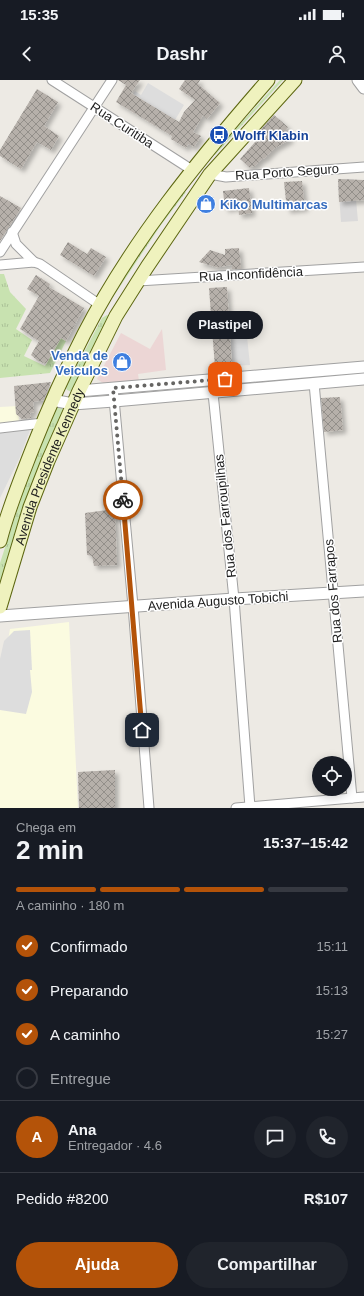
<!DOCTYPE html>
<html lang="pt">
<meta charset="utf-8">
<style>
body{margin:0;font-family:Helvetica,sans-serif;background:#20242c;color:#f1f3f6;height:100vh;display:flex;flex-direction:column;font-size:15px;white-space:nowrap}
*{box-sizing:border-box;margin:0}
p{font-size:13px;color:#9ea1a6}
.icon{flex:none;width:22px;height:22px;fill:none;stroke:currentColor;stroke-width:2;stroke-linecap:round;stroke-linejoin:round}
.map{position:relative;height:728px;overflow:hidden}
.drawer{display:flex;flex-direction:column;background:#171b24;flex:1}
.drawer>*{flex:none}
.fabs{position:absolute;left:312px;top:676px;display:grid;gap:8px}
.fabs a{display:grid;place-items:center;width:40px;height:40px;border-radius:50%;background:#171b24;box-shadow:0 2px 10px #0003;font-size:20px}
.pin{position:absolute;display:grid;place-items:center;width:34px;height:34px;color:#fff;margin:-17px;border-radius:8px;box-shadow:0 2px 6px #0006}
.courier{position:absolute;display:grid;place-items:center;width:40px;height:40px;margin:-20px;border:3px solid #b45309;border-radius:50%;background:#fff;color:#222;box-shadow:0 1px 5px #0007}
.bubble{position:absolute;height:28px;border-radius:14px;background:#171b24;box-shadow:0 2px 10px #0003;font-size:13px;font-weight:600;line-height:28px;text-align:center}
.head em{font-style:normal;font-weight:600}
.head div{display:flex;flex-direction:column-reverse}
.head{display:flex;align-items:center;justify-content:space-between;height:68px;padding:0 16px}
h1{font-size:26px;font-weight:600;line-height:30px}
.bar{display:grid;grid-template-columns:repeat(4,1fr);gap:6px 4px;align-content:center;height:48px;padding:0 16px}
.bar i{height:5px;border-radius:3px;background:#363941}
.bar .selected{background:#b45309}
.bar p{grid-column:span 4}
.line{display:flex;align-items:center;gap:10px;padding:0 16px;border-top:1px solid #363941}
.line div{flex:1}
.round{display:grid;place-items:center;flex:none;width:42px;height:42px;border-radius:21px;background:#20242c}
ol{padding:0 16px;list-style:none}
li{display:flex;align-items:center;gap:12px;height:44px}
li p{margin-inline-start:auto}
li .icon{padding:4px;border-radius:50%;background:#b45309;color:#fff;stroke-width:4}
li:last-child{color:#9ea1a6}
li i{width:22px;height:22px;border:2px solid #363941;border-radius:50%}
.cta{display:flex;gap:8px;margin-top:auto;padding:8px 16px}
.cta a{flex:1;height:46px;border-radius:24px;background:#b45309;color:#fff;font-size:16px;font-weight:600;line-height:46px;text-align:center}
.cta a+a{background:#20242c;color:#f1f3f6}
.status{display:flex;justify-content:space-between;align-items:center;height:28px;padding:0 20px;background:#171b24;direction:ltr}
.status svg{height:11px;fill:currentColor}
header{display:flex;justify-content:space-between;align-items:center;height:52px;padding:0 16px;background:#171b24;font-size:18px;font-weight:600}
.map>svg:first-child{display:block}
</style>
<div class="status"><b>15:35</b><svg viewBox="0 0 49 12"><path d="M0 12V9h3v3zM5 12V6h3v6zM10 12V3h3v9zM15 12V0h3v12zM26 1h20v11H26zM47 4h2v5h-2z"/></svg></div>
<header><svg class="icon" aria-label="back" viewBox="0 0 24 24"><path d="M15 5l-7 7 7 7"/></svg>Dashr<svg class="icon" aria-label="person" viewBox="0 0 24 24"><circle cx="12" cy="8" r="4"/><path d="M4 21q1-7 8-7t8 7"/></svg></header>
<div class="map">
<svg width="364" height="728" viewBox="0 0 364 728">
<defs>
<pattern id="grass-tufts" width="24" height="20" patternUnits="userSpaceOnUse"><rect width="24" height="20" fill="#c8e2b0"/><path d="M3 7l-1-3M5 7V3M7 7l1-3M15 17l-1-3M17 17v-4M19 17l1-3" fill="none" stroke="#abc197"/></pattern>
<pattern id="building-cross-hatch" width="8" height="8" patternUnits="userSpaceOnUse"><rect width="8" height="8" fill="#b6b0aa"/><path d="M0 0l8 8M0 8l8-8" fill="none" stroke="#938f8a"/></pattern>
<filter id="shadow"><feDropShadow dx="3.5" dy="3.5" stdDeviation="2" flood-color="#0004"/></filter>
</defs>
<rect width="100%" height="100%" fill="#edeae4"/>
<path fill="#dbdada" d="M338 99H354L358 141 341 142Z"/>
<path fill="#ecd6d5" d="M162 249 166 290 138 294 139 301 103 303 97 299 121 253 150 269Z"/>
<g fill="#fbfbe0">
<path d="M18 326 19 342 0 343V327Z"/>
<path d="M69 542 78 728H0V605L10 549Z"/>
</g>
<g fill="url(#grass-tufts)">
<path d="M280 0H283L215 75 213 74Z"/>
<path d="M183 111 186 112 161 145 113 217 111 216 148 159Z"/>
<path d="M0 194H4L10 212 26 229 16 249 32 260 24 276 45 286 61 258 66 261 50 293 0 298Z"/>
<path d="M107 235 109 236 72 312 67 310 66 308 69 301 102 238Z"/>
<path d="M59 326 64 329 0 521V483L24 409 56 329Z"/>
</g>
<g fill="#ddd">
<path d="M148 3 184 25 175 40 133 14 135 11 141 15Z"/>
<path d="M246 247 250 285 232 286 230 249Z"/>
<path d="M31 347 20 377 0 418V350Z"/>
<path d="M30 550 32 590H30L32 612 26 634 0 630V579L4 561 14 551Z"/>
</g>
<g fill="url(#building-cross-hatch)" filter="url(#shadow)">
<path d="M118 0H140L131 13 179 42 184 32 195 20 179 9 185 0H200L198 4 220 23 207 39 203 35 193 52 201 56 194 67 188 64 186 68 171 59 172 56 116 22 126 5Z"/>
<path d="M37 9 58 22 44 46 59 56 51 70 37 62 21 89 0 76V70Z"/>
<path d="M274 35 288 47 284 52 291 59 275 68 264 79 263 78 254 87 252 86 250 88 240 79 263 53 260 50Z"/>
<path d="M338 99 364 100V120L339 122Z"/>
<path d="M302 101 305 128 287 130 284 102Z"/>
<path d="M249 108 252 133 239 135 238 127 225 129 223 111Z"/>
<path d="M0 116 21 128 0 161Z"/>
<path d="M68 162 87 174 91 168 106 177 94 196 60 175Z"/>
<path d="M239 168 241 189H232V185L219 187V188L199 182 210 170 225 175V169Z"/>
<path d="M36 195 50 204 49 207 84 228 66 261 61 258 46 284 38 281 31 275 39 261 20 249 39 216 27 209Z"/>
<path d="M227 207 232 286 215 288 209 208Z"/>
<path d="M51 302 44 320 33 322 34 332 30 333 31 338 22 339 16 334 14 306Z"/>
<path d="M340 317 343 350 324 352 321 318Z"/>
<path d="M115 429 117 485 94 486 92 476 87 475 85 433Z"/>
<path d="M115 690V728H79L78 692Z"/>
</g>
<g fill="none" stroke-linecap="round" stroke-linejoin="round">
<g stroke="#a1a1a1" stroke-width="11">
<g id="minor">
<path d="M52 0 192 90"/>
<path d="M210 94 226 97 364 87"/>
<path d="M12 152 16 164 34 182"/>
<path d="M0 172 112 0"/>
<path d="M0 185 34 182 40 184 100 225"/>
<path d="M138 201 364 187"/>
<path d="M314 303 352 718"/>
<path d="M113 308 133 526 149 728"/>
<path d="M213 313 234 519 250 727"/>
<path d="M0 348 43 343"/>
<path d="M236 728 364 717"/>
</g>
</g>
<g stroke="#a1a1a1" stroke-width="13">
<g id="tertiary">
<path d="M358 0 364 8"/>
<path d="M79 311 364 287"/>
<path d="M52 320 73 324 114 321 364 299"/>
<path d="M0 536 234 519 364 511"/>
</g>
</g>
<g stroke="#5d6711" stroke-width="15">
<g id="secondary">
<path d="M0 461C8 429 21 398 33 367 48 329 65 291 84 254 132 161 199 79 268 0"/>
<path id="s1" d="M0 527 30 427 48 381 79 311 116 236 147 187 210 94 295 0"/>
</g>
</g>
<use href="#minor" stroke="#fff" stroke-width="9"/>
<use href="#tertiary" stroke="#fff" stroke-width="11"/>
<use href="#secondary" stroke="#eff2be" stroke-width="13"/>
</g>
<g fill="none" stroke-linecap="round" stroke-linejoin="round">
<path stroke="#666563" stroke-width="4" stroke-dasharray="0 7.2" d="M123 420 113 308 225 299"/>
<path stroke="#b45309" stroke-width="5" d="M123 420 142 650"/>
</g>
<defs>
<g id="bus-disc" transform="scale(1)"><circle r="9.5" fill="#1a4fb4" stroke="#fff"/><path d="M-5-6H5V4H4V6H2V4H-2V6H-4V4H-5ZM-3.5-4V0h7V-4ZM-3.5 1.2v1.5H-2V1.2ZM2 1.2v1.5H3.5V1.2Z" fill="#fff"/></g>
<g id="shop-disc" transform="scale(1)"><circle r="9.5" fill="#3f7fe0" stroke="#fff"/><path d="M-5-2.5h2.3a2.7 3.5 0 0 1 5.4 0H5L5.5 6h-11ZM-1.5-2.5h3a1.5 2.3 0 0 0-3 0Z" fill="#fff"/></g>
</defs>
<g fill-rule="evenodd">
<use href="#bus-disc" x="219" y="55"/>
<use href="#shop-disc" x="206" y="124"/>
<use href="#shop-disc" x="122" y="282"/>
</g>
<g text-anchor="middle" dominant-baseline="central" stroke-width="3" stroke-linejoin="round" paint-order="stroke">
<g font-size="13" fill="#1d1d1d" stroke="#fff">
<text transform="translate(122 45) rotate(33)">Rua Curitiba</text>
<text transform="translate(287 92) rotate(-4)">Rua Porto Seguro</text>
<text transform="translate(251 194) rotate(-3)">Rua Inconfidência</text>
<text stroke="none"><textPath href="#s1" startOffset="149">Avenida Presidente Kennedy</textPath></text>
<text transform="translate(225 436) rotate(-96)">Rua dos Farroupilhas</text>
<text transform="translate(333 511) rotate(-95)">Rua dos Farrapos</text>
<text transform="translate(218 521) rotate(-4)">Avenida Augusto Tobichi</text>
</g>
<g font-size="13" font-weight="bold" fill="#164399" stroke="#fff" text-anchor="start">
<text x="233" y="55">Wolff Klabin</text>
</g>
<g font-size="13" font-weight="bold" fill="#366cbe" stroke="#fff" text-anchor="start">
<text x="220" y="124">Kiko Multimarcas</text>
<text x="108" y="275" text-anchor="end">Venda de<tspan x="108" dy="15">Veiculos</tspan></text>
</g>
</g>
</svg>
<div class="fabs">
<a><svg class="icon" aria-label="locate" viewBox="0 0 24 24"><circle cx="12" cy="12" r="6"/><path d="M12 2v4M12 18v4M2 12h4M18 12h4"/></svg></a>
</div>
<div class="pin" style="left:225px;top:299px;background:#ea580c"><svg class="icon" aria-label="bag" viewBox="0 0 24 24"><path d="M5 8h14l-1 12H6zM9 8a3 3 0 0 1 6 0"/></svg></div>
<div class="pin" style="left:142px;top:650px;background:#1f2937"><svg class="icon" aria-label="home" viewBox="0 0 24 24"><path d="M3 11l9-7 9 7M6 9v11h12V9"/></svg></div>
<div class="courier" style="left:123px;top:420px"><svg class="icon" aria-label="bike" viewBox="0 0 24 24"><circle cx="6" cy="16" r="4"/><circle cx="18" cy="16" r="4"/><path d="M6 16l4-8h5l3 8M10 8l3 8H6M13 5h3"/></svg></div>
<div class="bubble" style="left:187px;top:231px;width:76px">Plastipel</div>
</div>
<section class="drawer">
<div class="head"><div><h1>2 min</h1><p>Chega em</p></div><em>15:37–15:42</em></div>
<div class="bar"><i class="selected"></i><i class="selected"></i><i class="selected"></i><i></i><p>A caminho · 180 m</p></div>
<ol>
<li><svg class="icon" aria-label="check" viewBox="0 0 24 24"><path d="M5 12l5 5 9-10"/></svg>Confirmado<p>15:11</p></li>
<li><svg class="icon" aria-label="check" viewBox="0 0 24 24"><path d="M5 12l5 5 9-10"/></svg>Preparando<p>15:13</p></li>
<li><svg class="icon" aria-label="check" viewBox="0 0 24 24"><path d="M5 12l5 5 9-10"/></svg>A caminho<p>15:27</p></li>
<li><i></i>Entregue</li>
</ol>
<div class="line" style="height:72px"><b class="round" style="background:#b45309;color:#fff">A</b><div><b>Ana</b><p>Entregador · 4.6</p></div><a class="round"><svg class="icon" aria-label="chat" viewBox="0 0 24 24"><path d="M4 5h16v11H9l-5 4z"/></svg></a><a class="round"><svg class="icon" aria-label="phone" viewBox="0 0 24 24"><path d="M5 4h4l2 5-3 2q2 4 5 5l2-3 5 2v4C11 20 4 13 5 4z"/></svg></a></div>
<div class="line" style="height:52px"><div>Pedido #8200</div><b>R$107</b></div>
<div class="cta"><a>Ajuda</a><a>Compartilhar</a></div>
</section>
